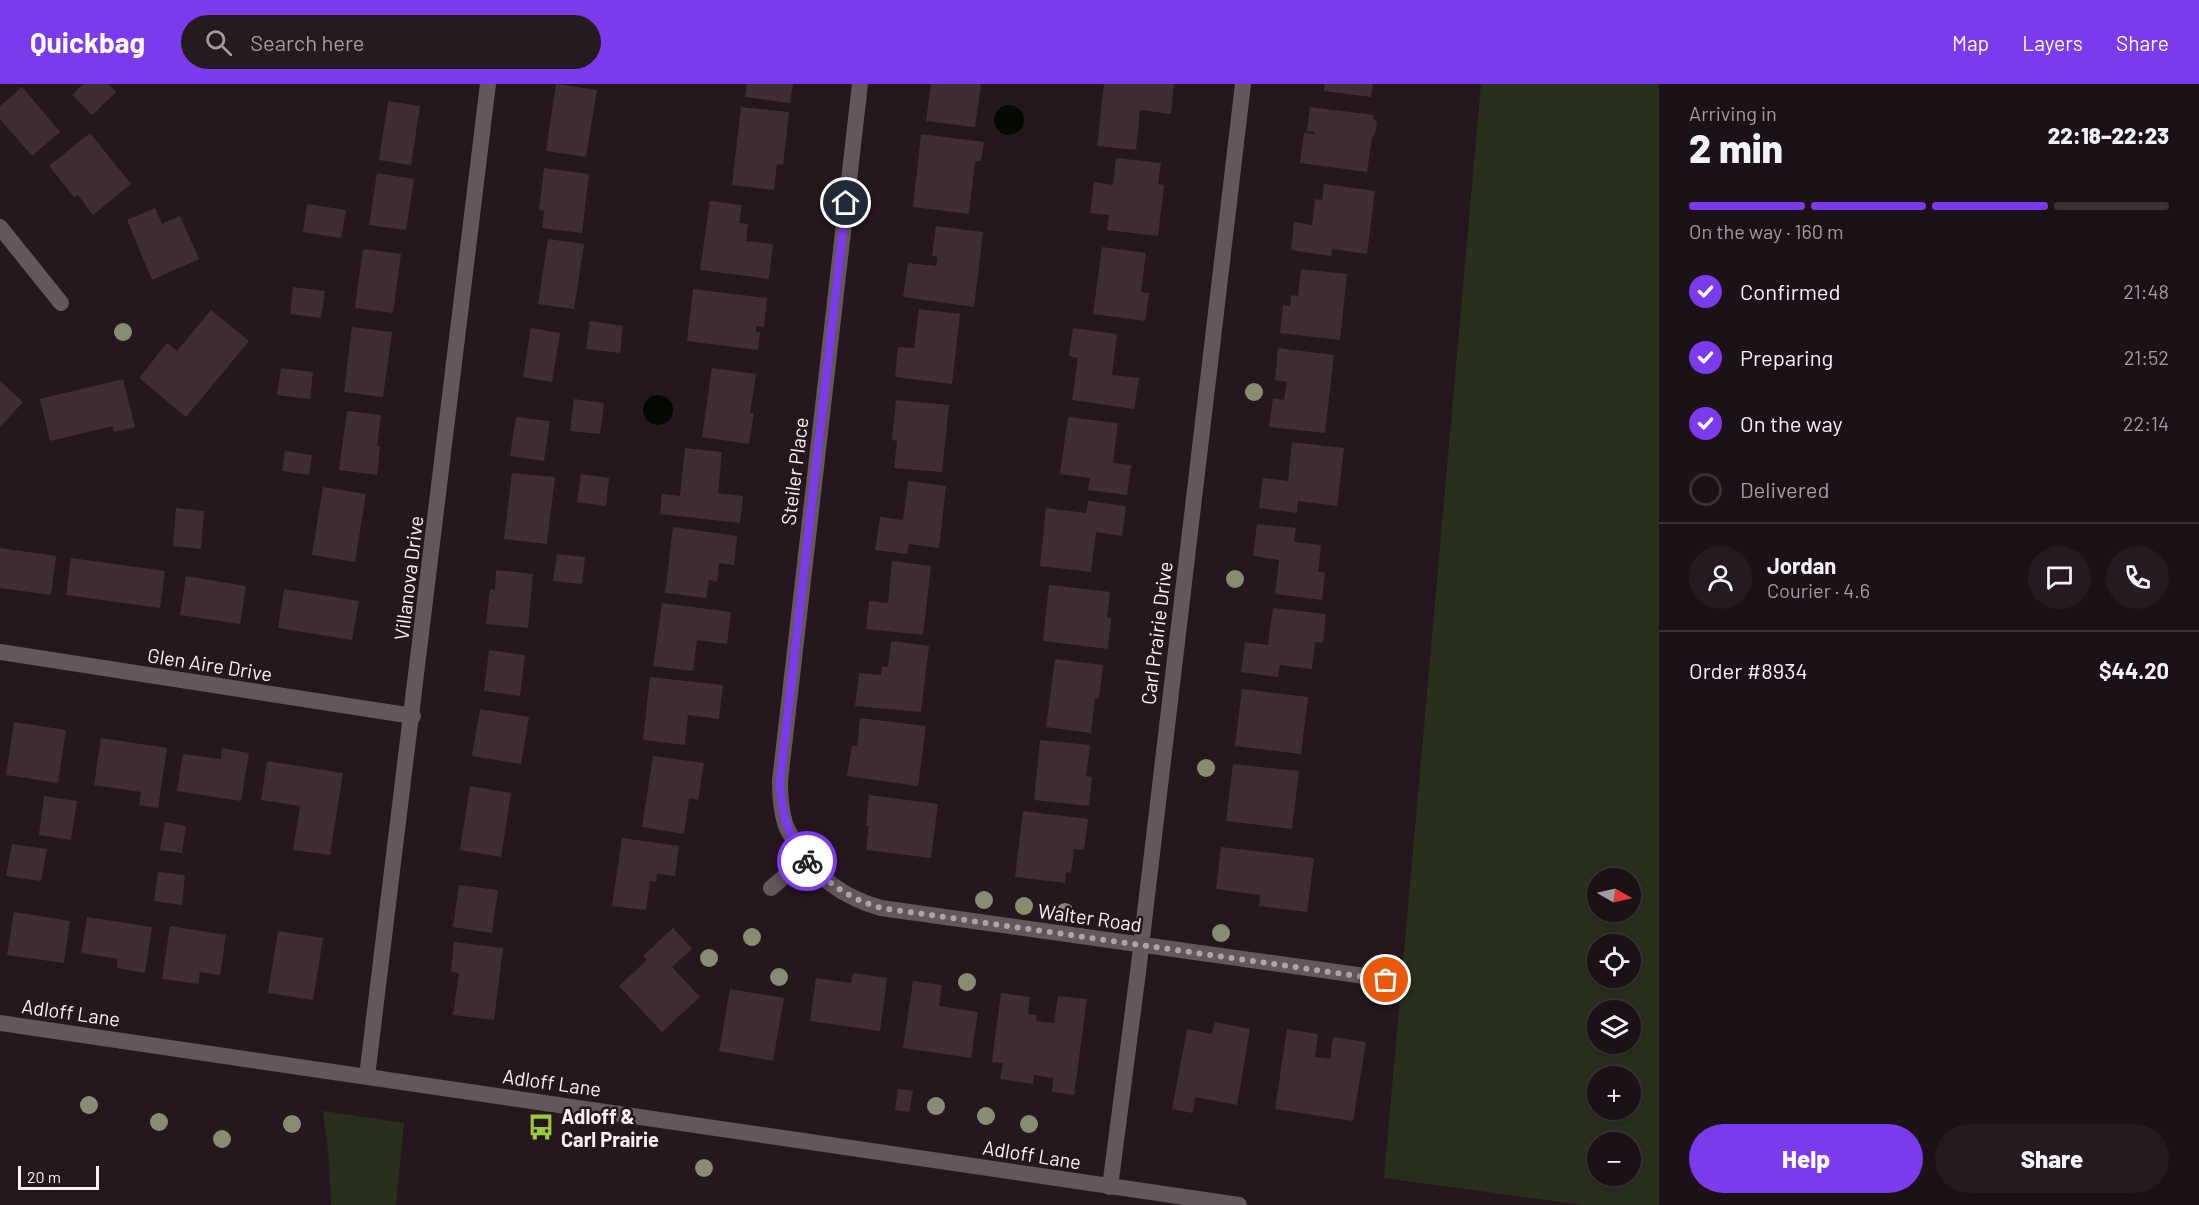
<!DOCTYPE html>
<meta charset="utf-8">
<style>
body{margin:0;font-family:Barlow,sans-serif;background:#251a1f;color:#f1f3f6;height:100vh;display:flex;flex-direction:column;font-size:22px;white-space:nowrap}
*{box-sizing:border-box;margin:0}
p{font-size:20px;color:#a09da1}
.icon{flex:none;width:33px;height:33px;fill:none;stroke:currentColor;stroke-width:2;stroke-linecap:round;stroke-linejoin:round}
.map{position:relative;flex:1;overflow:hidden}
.sheet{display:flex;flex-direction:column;background:#1c1116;width:540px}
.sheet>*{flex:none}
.needle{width:39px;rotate:99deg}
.fabs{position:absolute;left:1587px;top:784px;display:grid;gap:12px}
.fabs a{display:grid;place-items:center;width:54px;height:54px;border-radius:50%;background:#1c1116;box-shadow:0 3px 9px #0003,0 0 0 2px #3a3135;font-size:30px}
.scale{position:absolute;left:18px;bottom:15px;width:81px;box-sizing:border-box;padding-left:6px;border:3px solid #faeff3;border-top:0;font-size:16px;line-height:21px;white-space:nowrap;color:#faeff3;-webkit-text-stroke:4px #26171e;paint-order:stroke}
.pin{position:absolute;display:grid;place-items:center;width:51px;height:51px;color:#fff;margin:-26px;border:3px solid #fff;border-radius:50%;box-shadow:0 2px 6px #0007}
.courier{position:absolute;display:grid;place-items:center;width:60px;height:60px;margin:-30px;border:4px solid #7c3aed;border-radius:50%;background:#fff;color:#222;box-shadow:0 2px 8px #0007}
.overview em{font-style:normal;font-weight:800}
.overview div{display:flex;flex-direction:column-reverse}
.overview{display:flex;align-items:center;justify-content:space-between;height:102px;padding:0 30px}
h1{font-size:39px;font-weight:800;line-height:45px}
.bar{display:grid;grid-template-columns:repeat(4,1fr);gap:9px 6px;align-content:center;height:72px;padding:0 30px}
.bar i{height:8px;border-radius:4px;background:#3a3135}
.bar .active{background:#7c3aed}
.bar p{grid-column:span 4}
.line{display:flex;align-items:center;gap:15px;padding:0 30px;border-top:2px solid #3a3135}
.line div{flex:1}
.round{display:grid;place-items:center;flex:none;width:63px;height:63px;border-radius:32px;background:#251a1f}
ol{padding:0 30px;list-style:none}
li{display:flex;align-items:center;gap:18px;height:66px}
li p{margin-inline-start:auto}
li .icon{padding:6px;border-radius:50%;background:#7c3aed;color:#fff;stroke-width:4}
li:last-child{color:#a09da1}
li i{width:33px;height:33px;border:3px solid #3a3135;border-radius:50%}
.button{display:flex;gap:12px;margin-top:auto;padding:12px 30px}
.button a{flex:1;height:69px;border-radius:36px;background:#7c3aed;color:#fff;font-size:24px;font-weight:800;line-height:69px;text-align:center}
.button a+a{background:#251a1f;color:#f1f3f6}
header{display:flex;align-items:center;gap:36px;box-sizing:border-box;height:84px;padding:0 30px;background:#7c3aed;color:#fff}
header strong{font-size:28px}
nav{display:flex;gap:33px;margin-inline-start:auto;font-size:21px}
.search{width:420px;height:54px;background:#251a1f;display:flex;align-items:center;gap:15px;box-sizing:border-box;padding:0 21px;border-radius:33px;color:#a09da1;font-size:22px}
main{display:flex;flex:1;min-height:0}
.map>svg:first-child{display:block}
</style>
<header>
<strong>Quickbag</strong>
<div class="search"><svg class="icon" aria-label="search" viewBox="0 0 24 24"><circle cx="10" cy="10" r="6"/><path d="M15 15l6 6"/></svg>Search here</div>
<nav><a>Map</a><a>Layers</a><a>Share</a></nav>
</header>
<main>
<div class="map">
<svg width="1659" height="1121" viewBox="0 0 1659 1121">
<rect width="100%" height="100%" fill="#26171e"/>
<g fill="#28301c" fill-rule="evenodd">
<path d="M1481 0H1659V1121H1583L1384 1094ZM1598 795H1630V828H1598ZM1598 861H1630V894H1598ZM1598 927H1630V960H1598ZM1598 993H1630V1026H1598ZM1598 1059H1630V1092H1598Z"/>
<path d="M323 1027 404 1039 396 1121H331L329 1074Z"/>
</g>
<g fill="#040a00">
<circle cx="1009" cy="36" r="15"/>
<circle cx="658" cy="326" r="15"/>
</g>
<g fill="#3e2d34">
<path d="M84 0H108L116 8 92 31 72 11Z"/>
<path d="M556 0 597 6 586 73 546 67Z"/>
<path d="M747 0H793L790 19 745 13Z"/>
<path d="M931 0H981L975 43 926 37Z"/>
<path d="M1104 0H1174L1171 30 1140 26 1136 66 1097 62Z"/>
<path d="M1325 0H1373L1371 13 1324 7Z"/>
<path d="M22 3 60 48 32 72 0 35V22Z"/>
<path d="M388 17 420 22 411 81 379 76Z"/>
<path d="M741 23 789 28 783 81 777 80 774 106 732 101Z"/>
<path d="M1310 23 1374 31 1373 34 1377 38 1375 50 1372 53 1367 88 1300 79 1304 49 1315 50V48L1307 47Z"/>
<path d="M90 49 131 100 93 131 78 111 74 113 49 82Z"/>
<path d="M921 50 984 58 981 77H975L969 130 913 123Z"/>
<path d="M1116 74 1161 79 1158 100 1164 101 1158 152 1107 146 1109 131 1090 129 1094 98 1113 101Z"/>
<path d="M544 84 589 90 582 149 542 144 544 127 539 126Z"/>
<path d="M377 89 414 95 406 146 369 141Z"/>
<path d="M1324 100 1375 107 1367 170 1332 165 1331 172 1291 166 1294 138 1312 141 1315 115 1322 116Z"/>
<path d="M710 117 742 121 739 139 748 140 746 157 773 160 769 195 700 186Z"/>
<path d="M307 120 346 126 341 154 303 148Z"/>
<path d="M155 124 162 140 180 132 199 175 152 196 127 136Z"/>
<path d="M936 142 983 148 974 223 903 213 908 179 936 182 938 173 932 172Z"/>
<path d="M548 155 584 160 574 225 538 220Z"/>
<path d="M1102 163 1146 169 1141 208 1149 209 1145 237 1093 230Z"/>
<path d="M363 165 401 170 393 229 355 224Z"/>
<path d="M1301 185 1347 190 1340 256 1280 249 1283 221 1290 222 1291 211 1298 212Z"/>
<path d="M293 203 325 207 321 234 290 230Z"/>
<path d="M693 205 767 214 764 243 756 242V248H760L758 266 687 257Z"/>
<path d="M919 225 960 230 952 300 895 293 898 263 914 264Z"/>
<path d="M211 226 249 257 186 333 139 294 167 259 177 267Z"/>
<path d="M590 237 623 242 620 269 586 265Z"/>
<path d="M352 243 392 248 383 313 344 308Z"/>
<path d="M531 244 560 249 552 298 523 293Z"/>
<path d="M1073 244 1117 250 1112 291 1139 294 1134 325 1072 316 1078 274 1069 272Z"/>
<path d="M1278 264 1334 271 1325 349 1269 343 1273 314 1284 316 1287 298 1275 296Z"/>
<path d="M281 284 313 288 310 315 277 311Z"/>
<path d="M712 284 756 290 750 329H754L749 360 702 353Z"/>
<path d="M123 295 135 343 114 348 113 342 50 357 40 315Z"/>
<path d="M0 297 23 318 0 343Z"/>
<path d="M574 315 604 319 600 350 570 347Z"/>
<path d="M896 316 949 321 942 388 894 384 897 357 892 356Z"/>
<path d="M347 327 381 331 377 362 380 363 377 391 339 386Z"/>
<path d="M516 333 550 337 544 377 510 372Z"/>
<path d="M1068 333 1118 339 1113 379 1131 381 1127 411 1088 406 1090 394 1060 390Z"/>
<path d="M1292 358 1344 364 1337 422 1298 417 1297 429 1259 424 1263 394 1288 397Z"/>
<path d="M685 364 722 368 718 409 743 412 740 439 660 430 662 410 680 412Z"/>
<path d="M285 367 312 371 309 391 282 387Z"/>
<path d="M512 389 555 393 547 460 504 455Z"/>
<path d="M581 390 609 394 606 422 577 418Z"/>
<path d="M908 397 946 402 939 464 909 460 907 470 875 466 880 433 903 436Z"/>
<path d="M323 403 366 410 355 478 312 471Z"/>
<path d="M1088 417 1126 422 1122 452 1096 448 1091 488 1040 482 1046 424 1086 429Z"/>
<path d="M176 424 204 427 201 465 173 462Z"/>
<path d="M1257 440 1296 444 1294 458 1321 461 1318 488H1325L1322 516 1275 510 1279 476 1253 472Z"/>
<path d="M673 443 737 452 734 481 719 479 717 498 709 496 706 514 665 509Z"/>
<path d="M0 464 56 472 51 511 0 504Z"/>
<path d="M557 470 585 473 582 500 553 497Z"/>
<path d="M71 474 165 487 160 524 66 511Z"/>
<path d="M892 477 931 482 923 551 866 545 869 517 888 519Z"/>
<path d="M496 486 533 490 528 544 486 540 490 505 495 506Z"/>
<path d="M186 492 246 502 240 540 180 531Z"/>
<path d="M1049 501 1110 508 1107 533 1111 534 1108 565 1043 557Z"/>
<path d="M284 505 359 517 352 556 278 544Z"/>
<path d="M662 519 731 528 727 560 697 556 693 587 653 582Z"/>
<path d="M1273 524 1326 530 1323 559 1315 558 1312 585 1280 581 1278 593 1241 588 1245 558 1268 561Z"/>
<path d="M891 557 929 562 921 628 855 622 859 589 881 591 882 582 888 583Z"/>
<path d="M489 566 525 571 520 612 484 607Z"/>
<path d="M1055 575 1103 581 1099 615 1095 614 1091 649 1046 643Z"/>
<path d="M650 593 723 601 719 635 688 631 685 661 643 656Z"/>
<path d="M1242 605 1308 613 1301 670 1235 662Z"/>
<path d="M480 625 529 633 521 680 472 672Z"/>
<path d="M860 634 926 642 918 702 847 692 852 662H857Z"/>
<path d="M14 638 66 646 58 699 6 691Z"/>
<path d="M101 654 167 664 158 724 139 721 141 708 94 701Z"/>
<path d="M1040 656 1090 661 1086 692 1092 693 1089 722 1034 716Z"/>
<path d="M222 664 249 669 241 717 177 707 183 670 221 675Z"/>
<path d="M653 672 704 679 698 716 689 714 684 750 642 743Z"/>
<path d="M267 677 343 689 330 771 293 766 300 722 261 716Z"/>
<path d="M1233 680 1299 687 1292 745 1226 737Z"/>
<path d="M470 702 511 709 501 773 460 766Z"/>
<path d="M869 711 938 720 931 774 866 766 869 742H866Z"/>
<path d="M44 712 77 717 71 756 39 751Z"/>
<path d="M1023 727 1088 735 1084 766 1074 765 1071 789 1066 788 1065 799 1015 793Z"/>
<path d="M165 738 186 742 182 769 160 766Z"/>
<path d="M622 754 679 762 675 792 657 790 656 798 650 797 646 826 612 822Z"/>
<path d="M12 760 47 765 41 797 6 792Z"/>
<path d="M1221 763 1314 774 1307 828 1259 822 1260 811 1216 805Z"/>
<path d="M158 788 185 791 182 821 154 817Z"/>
<path d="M459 801 498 806 492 849 453 843Z"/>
<path d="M14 828 70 837 64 879 7 871Z"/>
<path d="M87 833 152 843 145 889 117 884 118 875 81 869Z"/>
<path d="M170 842 226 851 220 891 200 888 198 900 162 895Z"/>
<path d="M673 844 692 865 672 883 700 913 662 948 619 902 647 876 643 872Z"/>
<path d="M278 847 323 854 313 916 268 909Z"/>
<path d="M454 858 503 864 494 936 453 931 459 889 451 888Z"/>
<path d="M853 889 887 894 880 947 810 937 816 894 851 899Z"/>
<path d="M913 897 942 901 939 922 978 928 971 974 903 964Z"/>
<path d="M730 905 784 914 773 977 719 967Z"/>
<path d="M1001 909 1030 913 1028 930 1037 931 1036 937 1054 939 1058 912 1087 915 1074 1011 1052 1008 1053 994 1034 991 1033 1000 1000 995 1003 979 992 978Z"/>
<path d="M1215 938 1250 945 1237 1021 1195 1013 1193 1029 1172 1025 1187 945 1212 950Z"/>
<path d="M1287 945 1318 950 1315 973 1330 975 1333 953 1366 958 1353 1037 1275 1025Z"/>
<path d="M898 1005 913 1007 909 1028 895 1026Z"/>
</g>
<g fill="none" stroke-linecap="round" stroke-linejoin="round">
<g stroke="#63565c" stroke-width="16">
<path d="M860 0 780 697C780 712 781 726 785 739 787 747 793 754 796 760 815 793 845 814 881 824L1386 895"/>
<path d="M0 143 61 219"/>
<path d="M0 568 413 632"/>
<path d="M771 804 805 775"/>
<path d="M0 939 1239 1121"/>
<path d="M367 992 488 0"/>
<path d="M1110 1103 1138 888 1243 0"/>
</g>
</g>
<g fill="#878c73">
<circle cx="123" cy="248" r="9"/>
<circle cx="1254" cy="308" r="9"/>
<circle cx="1235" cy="495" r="9"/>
<circle cx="1206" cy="684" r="9"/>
<circle cx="984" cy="816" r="9"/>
<circle cx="1024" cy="822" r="9"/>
<circle cx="1065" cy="828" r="9"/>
<circle cx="1221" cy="849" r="9"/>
<circle cx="752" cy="853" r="9"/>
<circle cx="709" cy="874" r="9"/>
<circle cx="779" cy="893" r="9"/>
<circle cx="967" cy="898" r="9"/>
<circle cx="89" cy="1021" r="9"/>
<circle cx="936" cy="1022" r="9"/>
<circle cx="986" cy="1032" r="9"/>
<circle cx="159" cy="1038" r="9"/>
<circle cx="292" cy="1040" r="9"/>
<circle cx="1029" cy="1040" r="9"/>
<circle cx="222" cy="1055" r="9"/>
<circle cx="704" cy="1084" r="9"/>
</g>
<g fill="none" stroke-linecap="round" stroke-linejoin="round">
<path stroke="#b0a3a8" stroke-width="6" stroke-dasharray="0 10.8" d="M807 777C829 800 850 815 881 824L1386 896"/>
<path stroke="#7c3aed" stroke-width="8" d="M807 777C787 754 781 727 780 697L846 119"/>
</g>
<defs>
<g id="bus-bare" transform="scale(2.07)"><path d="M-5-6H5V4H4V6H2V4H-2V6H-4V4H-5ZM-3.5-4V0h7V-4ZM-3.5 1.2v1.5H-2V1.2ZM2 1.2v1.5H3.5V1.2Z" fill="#99cb35" stroke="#26171e" stroke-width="2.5" paint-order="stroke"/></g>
</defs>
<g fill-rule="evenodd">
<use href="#bus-bare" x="541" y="1043"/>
</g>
<g text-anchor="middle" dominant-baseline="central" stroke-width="5" stroke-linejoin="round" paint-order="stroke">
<g font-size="20" fill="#faeff3" stroke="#26171e">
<text transform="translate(794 387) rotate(-83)">Steiler Place</text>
<text transform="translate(408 494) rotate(-83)">Villanova Drive</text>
<text transform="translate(1156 549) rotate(-83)">Carl Prairie Drive</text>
<text transform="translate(210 580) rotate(9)">Glen Aire Drive</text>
<text transform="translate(1090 833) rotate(8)">Walter Road</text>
<text transform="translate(71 928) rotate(8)">Adloff Lane</text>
<text transform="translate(552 998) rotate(8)">Adloff Lane</text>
<text transform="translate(1032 1070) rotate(9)">Adloff Lane</text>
</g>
<g font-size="20" font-weight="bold" fill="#faeff3" stroke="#26171e" text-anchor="start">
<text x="561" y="1032">Adloff &amp;<tspan x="561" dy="23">Carl Prairie</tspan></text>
</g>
</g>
</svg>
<div class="fabs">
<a><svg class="needle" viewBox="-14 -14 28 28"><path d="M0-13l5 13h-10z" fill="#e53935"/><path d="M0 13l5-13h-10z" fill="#a09da1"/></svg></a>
<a><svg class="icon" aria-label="locate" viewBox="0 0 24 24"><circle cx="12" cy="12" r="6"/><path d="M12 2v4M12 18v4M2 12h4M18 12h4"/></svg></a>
<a><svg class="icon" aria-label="layers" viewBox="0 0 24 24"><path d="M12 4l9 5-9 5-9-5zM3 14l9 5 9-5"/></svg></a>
<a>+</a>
<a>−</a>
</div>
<div class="scale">20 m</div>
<div class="pin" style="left:1386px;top:896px;background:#ea580c"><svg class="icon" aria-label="bag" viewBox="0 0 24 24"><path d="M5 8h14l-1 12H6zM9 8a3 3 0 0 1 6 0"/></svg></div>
<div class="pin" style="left:846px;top:119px;background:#1f2937"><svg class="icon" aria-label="home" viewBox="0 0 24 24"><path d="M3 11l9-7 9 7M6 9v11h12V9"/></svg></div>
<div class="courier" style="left:807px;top:777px"><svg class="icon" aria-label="bike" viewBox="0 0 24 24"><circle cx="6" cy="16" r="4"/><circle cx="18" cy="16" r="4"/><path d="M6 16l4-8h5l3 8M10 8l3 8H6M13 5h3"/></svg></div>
</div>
<section class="sheet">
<div class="overview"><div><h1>2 min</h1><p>Arriving in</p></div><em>22:18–22:23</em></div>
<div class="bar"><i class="active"></i><i class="active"></i><i class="active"></i><i></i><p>On the way · 160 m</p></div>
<ol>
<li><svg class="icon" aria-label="check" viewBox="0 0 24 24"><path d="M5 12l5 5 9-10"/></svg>Confirmed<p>21:48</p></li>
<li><svg class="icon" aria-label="check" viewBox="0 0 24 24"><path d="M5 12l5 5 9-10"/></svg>Preparing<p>21:52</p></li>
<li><svg class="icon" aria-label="check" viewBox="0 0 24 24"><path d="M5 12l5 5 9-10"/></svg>On the way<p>22:14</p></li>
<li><i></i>Delivered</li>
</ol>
<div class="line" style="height:108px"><a class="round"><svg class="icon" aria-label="person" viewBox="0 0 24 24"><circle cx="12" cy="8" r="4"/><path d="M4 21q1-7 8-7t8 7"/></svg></a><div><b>Jordan</b><p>Courier · 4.6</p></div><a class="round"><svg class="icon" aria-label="chat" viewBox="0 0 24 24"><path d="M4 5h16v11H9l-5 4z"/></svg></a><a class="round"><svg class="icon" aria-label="phone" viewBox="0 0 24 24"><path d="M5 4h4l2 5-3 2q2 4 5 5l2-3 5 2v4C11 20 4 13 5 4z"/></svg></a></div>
<div class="line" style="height:78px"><div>Order #8934</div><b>$44.20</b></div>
<div class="button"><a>Help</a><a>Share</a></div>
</section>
</main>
